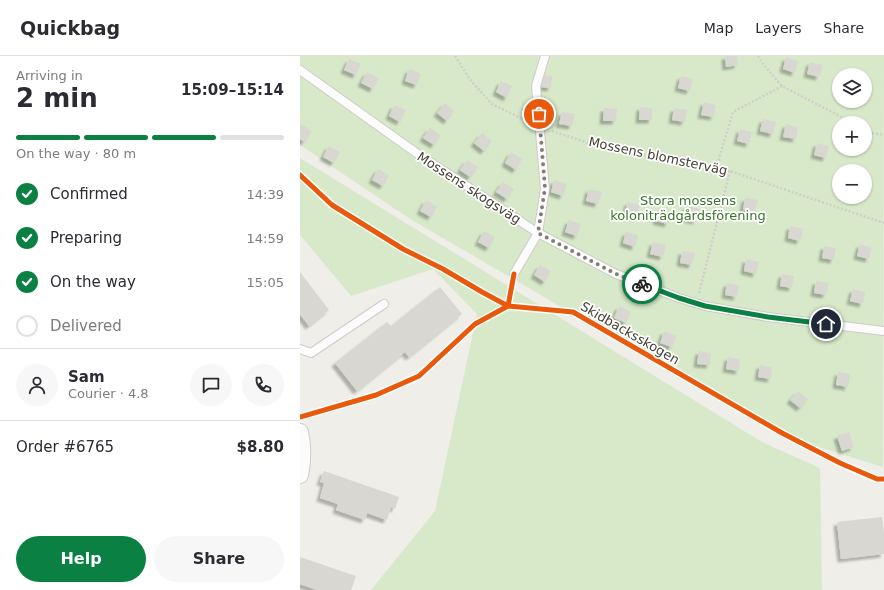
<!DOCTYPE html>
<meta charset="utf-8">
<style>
body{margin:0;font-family:"DejaVu Sans",sans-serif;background:#f7f7f7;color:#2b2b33;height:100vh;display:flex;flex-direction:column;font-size:15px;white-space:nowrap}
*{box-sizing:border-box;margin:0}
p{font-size:13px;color:#7c7c81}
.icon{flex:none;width:22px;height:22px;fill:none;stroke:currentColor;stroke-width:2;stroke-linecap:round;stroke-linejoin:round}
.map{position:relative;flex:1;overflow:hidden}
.panel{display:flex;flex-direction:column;background:#fff;width:300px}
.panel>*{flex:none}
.fabs{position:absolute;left:532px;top:12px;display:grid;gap:8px}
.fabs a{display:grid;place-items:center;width:40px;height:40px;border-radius:50%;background:#fff;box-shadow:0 1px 3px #0004;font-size:20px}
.pin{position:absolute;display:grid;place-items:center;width:34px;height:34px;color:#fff;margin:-17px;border:2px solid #fff;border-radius:50%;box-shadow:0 1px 4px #0007}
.courier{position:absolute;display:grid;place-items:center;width:40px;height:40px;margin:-20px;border:3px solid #0b8043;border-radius:50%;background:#fff;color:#222;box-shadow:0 1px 5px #0007}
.overview em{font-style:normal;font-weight:800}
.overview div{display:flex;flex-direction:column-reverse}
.overview{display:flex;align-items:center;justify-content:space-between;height:68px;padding:0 16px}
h1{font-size:26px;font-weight:800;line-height:30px}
.bar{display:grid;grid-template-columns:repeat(4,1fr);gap:6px 4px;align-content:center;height:48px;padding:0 16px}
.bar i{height:5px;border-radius:3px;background:#e1e1e2}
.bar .selected{background:#0b8043}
.bar p{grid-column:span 4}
.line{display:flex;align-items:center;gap:10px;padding:0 16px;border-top:1px solid #e1e1e2}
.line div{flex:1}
.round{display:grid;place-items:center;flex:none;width:42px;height:42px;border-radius:21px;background:#f7f7f7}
ol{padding:0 16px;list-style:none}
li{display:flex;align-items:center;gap:12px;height:44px}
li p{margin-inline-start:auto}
li .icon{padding:4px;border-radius:50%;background:#0b8043;color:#fff;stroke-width:4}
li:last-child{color:#7c7c81}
li i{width:22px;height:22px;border:2px solid #e1e1e2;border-radius:50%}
.button{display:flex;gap:8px;margin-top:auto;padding:8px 16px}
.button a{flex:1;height:46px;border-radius:24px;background:#0b8043;color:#fff;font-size:16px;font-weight:800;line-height:46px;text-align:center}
.button a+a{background:#f7f7f7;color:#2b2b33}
header{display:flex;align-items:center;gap:24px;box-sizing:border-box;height:56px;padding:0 20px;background:#fff;border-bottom:1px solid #e1e1e2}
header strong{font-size:19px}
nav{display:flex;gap:22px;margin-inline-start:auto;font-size:14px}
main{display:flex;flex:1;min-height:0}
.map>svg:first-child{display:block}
</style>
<header>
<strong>Quickbag</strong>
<nav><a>Map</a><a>Layers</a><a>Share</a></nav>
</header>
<main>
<section class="panel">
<div class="overview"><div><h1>2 min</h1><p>Arriving in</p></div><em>15:09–15:14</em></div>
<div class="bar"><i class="selected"></i><i class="selected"></i><i class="selected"></i><i></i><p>On the way · 80 m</p></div>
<ol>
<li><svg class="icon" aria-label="check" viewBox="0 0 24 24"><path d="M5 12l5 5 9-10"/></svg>Confirmed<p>14:39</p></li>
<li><svg class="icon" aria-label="check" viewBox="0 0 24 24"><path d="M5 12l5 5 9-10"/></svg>Preparing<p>14:59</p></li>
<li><svg class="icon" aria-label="check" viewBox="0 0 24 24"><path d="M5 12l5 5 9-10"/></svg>On the way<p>15:05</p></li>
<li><i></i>Delivered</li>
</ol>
<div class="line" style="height:72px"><a class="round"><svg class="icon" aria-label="person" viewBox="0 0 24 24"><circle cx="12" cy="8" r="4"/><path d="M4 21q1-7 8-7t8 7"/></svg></a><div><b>Sam</b><p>Courier · 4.8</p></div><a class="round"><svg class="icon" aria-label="chat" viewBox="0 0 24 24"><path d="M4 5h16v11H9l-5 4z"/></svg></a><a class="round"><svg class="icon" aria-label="phone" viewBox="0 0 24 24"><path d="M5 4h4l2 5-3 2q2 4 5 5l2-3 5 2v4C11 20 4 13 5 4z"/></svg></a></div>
<div class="line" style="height:52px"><div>Order #6765</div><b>$8.80</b></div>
<div class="button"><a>Help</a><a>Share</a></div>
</section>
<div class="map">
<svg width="584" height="534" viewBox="0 0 584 534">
<defs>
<filter id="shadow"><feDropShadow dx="-3.5" dy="3.5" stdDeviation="1" flood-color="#0004"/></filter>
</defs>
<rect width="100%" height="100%" fill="#efeee9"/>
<g fill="#d8e9ca" fill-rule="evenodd">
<path d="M0 0H584L583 411 483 380 110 163 0 89ZM539 19H565V45H539ZM539 67H565V93H539ZM539 115H565V141H539Z"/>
<path d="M0 102 462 386 520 412 522 534H71L135 455 177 258 133 213 51 240 0 179Z"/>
</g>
<g fill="#d9d7d1" filter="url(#shadow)">
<path d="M425 0H437L438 9 426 11Z"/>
<path d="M486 1 498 5 495 17 483 13Z"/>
<path d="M49 3 61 8 56 19 44 14Z"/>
<path d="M510 6 523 9 519 21 507 18Z"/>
<path d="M109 13 121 18 117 29 105 25Z"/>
<path d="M67 16 79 22 73 33 61 27Z"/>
<path d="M240 19 252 20 251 32 238 31Z"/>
<path d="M381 20 393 23 390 35 378 32Z"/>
<path d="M201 25 212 30 207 42 196 36Z"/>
<path d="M404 46 416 49 414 61 401 59Z"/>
<path d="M145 47 154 55 147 65 137 57Z"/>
<path d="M94 49 106 54 100 66 89 60Z"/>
<path d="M340 51 352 52V64H339Z"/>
<path d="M304 52 317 53 316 65H303Z"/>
<path d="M374 52 387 54 385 66 372 64Z"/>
<path d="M262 56 275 58 272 70 259 68Z"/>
<path d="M463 63 476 66 473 78 460 75Z"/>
<path d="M2 68 12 76 4 86 0 83V70Z"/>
<path d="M486 68 498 71 496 83 483 81Z"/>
<path d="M130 72 141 79 134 89 123 82Z"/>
<path d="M440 73 452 76 449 88 437 85Z"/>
<path d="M182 77 192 85 184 95 174 87Z"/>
<path d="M517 87 529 90 526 102 514 99Z"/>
<path d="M29 90 40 96 34 107 23 101Z"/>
<path d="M211 96 222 103 216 114 205 107Z"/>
<path d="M167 104 178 111 170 121 160 114Z"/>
<path d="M78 113 89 119 83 130 72 124Z"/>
<path d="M254 124 267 128 263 140 251 136Z"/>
<path d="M203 126 214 133 207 143 196 136Z"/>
<path d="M289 133 302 136 298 148 286 145Z"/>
<path d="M445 142 458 144 455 156 443 154Z"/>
<path d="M126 144 137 151 131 161 120 155Z"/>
<path d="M328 146 340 149 337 161 325 158Z"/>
<path d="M386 150 399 153 396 165 384 162Z"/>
<path d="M359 153 371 156 368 168 356 165Z"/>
<path d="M269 164 281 168 277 180 265 176Z"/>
<path d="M490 170 503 173 500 185 488 182Z"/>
<path d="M184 175 195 181 189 192 178 186Z"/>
<path d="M326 176 338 179 335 191 323 187Z"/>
<path d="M353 186 366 189 363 201 350 198Z"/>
<path d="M560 188 572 192 569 203 557 200Z"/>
<path d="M524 190 536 192 534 204 522 202Z"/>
<path d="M382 195 395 197 392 209 380 207Z"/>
<path d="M446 203 459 206 456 218 444 215Z"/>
<path d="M240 209 251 215 245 226 234 219Z"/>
<path d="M0 216 29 254 9 270 0 258Z"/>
<path d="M482 218 494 220 492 232 480 230Z"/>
<path d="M516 225 529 227 526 239 514 237Z"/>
<path d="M427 227 439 229 437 241 425 239Z"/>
<path d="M140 231 162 258 109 301 105 296 57 335 35 307 87 266 91 270Z"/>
<path d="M553 233 565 236 563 248 550 245Z"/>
<path d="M319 250 331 256 326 267 314 262Z"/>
<path d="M364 275 376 280 372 291 360 287Z"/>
<path d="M399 295 411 297 410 309 397 308Z"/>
<path d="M428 301 440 303 439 315 426 313Z"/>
<path d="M460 309 472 311 471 323 458 321Z"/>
<path d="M538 316 550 318 548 331 536 329Z"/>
<path d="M498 335 508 343 500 352 490 344Z"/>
<path d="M549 376 554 391 542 395 537 380Z"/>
<path d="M24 415 99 441 95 453 91 451 87 464 67 457 65 464 36 454 38 448 20 442 24 427 20 426Z"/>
<path d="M582 461 584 477V498L541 503 537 466Z"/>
<path d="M0 501 56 520 51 534H17L0 528Z"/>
</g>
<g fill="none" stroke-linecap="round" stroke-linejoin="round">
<g stroke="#cdccc7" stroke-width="10">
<g id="lane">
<path d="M0 14 115 96 238 177 316 218 379 242 405 250 468 261 584 275"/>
<path d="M214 218 238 177 245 133 236 30 245 0"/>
<path d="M0 293 11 297 84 248"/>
</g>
</g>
<g stroke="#cdccc7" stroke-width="18">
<path id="street" d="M0 376C3 390 3 405 0 419"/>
</g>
<g stroke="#d0cecb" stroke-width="2.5" stroke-dasharray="2 2" stroke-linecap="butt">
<path d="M155 0 171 25 192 48 227 65"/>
<path d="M458 0 463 8 482 30 553 67"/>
<path d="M565 73 572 77 584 79"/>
<path d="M252 75 307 93 394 107 430 115 584 167"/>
<path d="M416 112 433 56 482 30"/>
<path d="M399 237 430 115"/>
</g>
<use href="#lane" stroke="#fdfcfc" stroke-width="8"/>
<use href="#street" stroke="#fdfcfc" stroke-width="16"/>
<g stroke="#fff" stroke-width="8">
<g id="cycleway">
<path d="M0 119 32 149 103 193 143 213 182 236 208 250 214 218"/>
<path d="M0 361 76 339 119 320 175 268 208 250 273 256 482 377 540 407 577 423H584"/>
</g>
</g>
<use href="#cycleway" stroke="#e8590c" stroke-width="5"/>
</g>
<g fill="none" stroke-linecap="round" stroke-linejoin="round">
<path stroke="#807e75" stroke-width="4" stroke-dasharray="0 7.2" d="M239 58 245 132 238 177 316 218 342 228"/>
<path stroke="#0b8043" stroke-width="5" d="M342 228 379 242 405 250 468 261 526 268"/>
</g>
<g text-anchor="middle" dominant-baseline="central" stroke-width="3.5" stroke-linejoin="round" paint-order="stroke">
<g font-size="13" fill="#454136" stroke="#fff">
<text transform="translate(358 100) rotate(12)">Mossens blomsterväg</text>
<text transform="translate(169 132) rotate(33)">Mossens skogsväg</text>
<text transform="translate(330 277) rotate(30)">Skidbacksskogen</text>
</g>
<g font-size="13" fill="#3c732c" stroke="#fff">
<text x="388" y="144">Stora mossens<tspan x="388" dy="15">koloniträdgårdsförening</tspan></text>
</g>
</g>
</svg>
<div class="fabs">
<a><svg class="icon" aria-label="layers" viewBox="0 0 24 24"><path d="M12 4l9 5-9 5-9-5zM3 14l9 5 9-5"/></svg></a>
<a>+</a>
<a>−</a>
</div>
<div class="pin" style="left:239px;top:58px;background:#ea580c"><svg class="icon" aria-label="bag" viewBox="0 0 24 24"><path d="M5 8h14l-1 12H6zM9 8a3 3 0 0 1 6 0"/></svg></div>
<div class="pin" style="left:526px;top:268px;background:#1f2937"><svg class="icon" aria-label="home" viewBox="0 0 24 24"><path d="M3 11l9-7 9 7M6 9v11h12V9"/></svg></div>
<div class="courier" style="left:342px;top:228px"><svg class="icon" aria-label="bike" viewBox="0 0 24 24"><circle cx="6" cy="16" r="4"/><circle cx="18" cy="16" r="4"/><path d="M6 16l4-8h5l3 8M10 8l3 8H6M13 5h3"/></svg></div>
</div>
</main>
